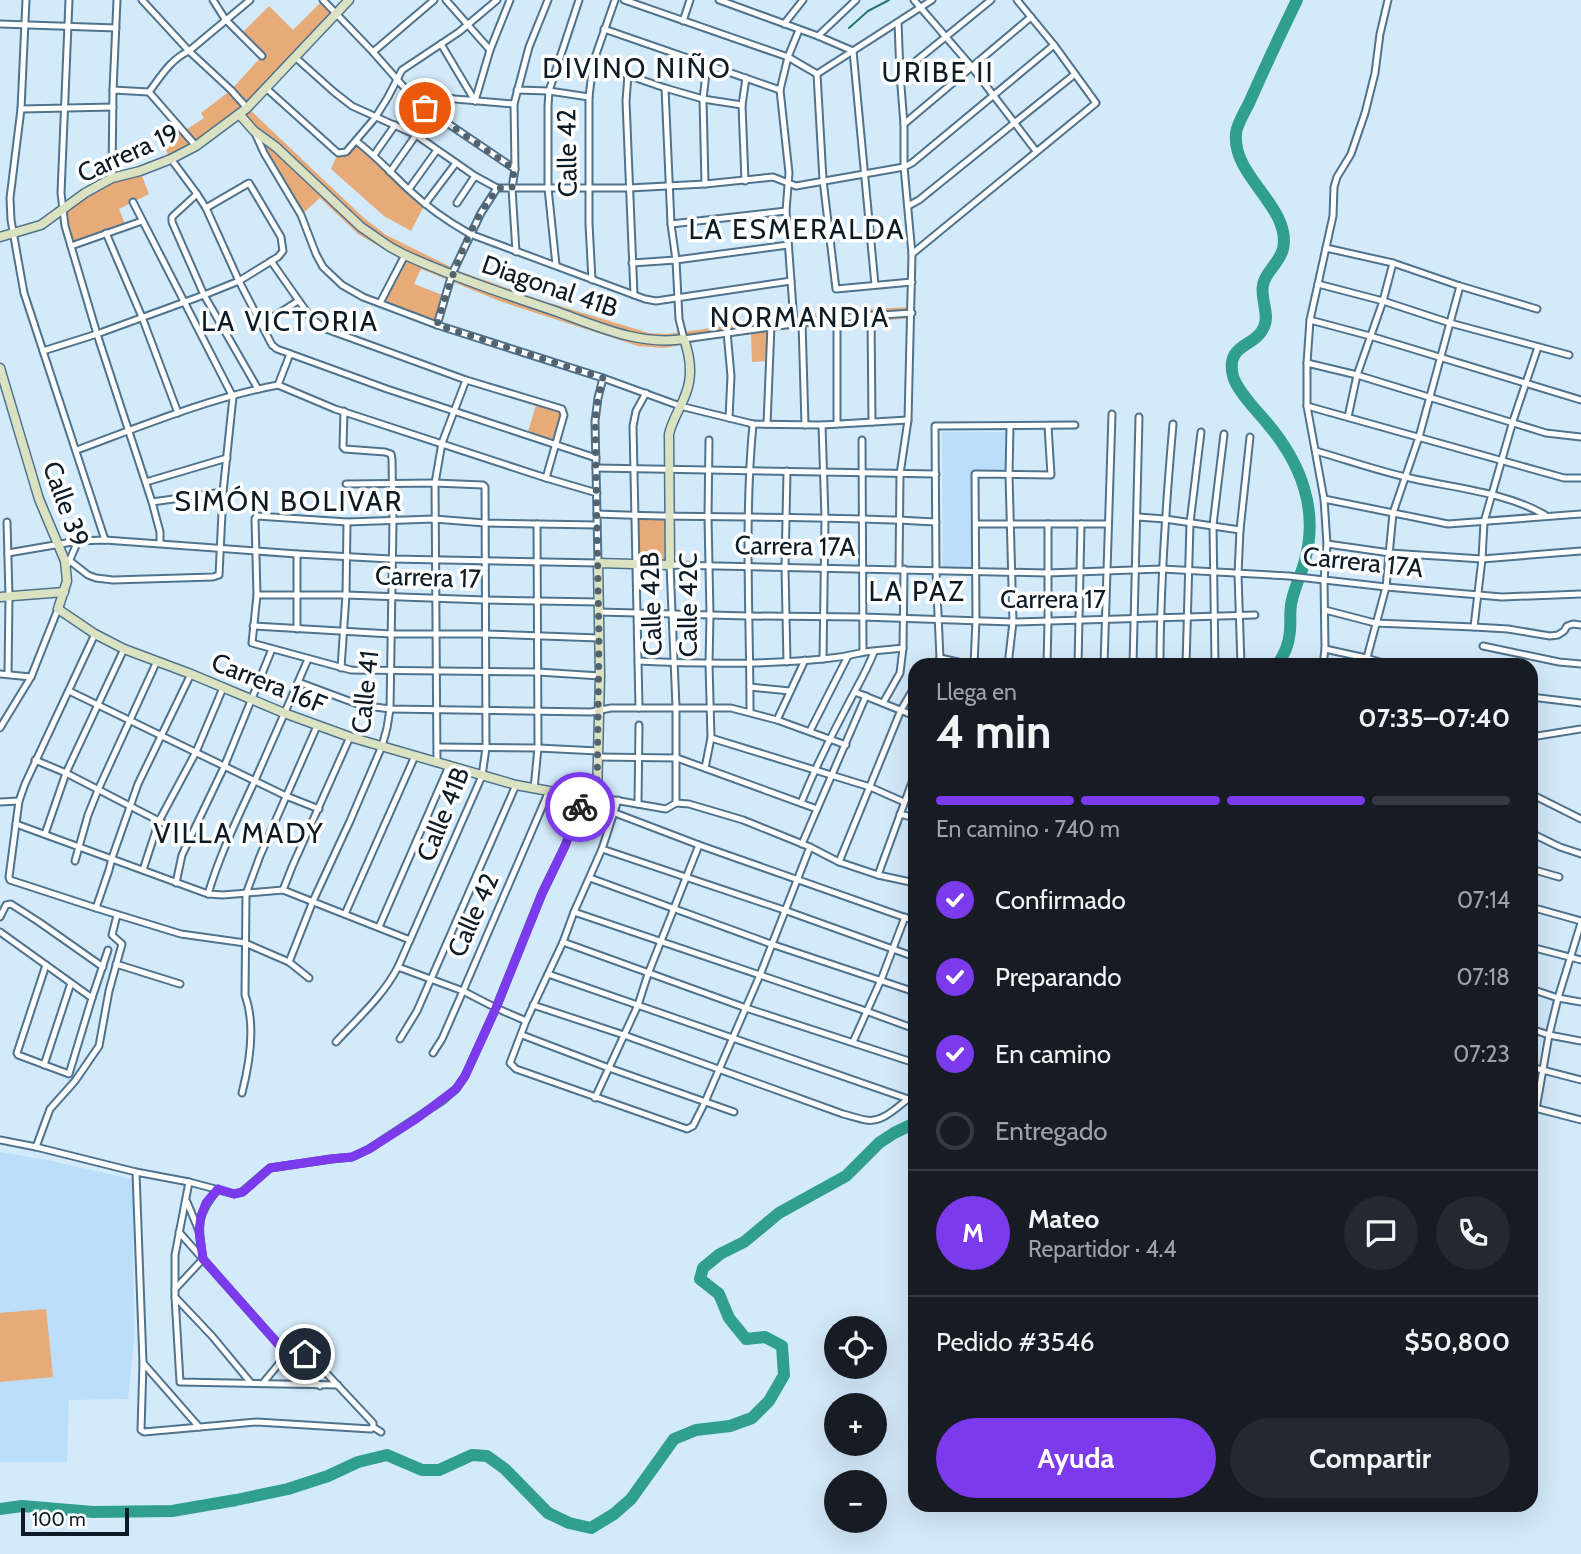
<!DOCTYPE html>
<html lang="es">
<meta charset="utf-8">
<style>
body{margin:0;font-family:Cabin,sans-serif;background:#242831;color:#f1f3f6;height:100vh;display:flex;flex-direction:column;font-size:26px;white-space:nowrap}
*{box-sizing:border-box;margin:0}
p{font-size:23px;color:#9ea1a6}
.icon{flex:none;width:38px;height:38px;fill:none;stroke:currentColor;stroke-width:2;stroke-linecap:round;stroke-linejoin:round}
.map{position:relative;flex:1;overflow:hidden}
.panel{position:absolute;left:908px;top:658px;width:630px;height:854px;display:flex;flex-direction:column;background:#171b24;border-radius:21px;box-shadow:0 7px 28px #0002}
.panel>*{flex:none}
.fabs{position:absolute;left:824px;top:1316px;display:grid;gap:14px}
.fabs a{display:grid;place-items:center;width:63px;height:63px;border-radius:50%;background:#171b24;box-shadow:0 7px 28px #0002;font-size:35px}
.scale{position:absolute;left:21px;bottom:18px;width:108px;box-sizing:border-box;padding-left:7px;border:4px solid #0c1b25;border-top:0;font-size:19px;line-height:24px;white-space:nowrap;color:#0c1b25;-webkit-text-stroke:5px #fff;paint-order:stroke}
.pin{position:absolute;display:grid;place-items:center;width:60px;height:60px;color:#fff;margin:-30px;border:4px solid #fff;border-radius:50%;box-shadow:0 2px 7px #0007}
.courier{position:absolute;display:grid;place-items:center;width:70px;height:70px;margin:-35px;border:5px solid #7c3aed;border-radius:50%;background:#fff;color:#222;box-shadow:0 2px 9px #0007}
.overview em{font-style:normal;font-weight:800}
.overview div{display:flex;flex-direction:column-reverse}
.overview{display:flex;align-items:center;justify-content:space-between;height:119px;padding:0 28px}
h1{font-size:46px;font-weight:800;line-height:52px}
.bar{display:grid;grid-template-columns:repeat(4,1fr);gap:10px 7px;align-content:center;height:84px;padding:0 28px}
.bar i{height:9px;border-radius:5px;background:#363941}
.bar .active{background:#7c3aed}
.bar p{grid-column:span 4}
.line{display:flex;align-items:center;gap:18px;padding:0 28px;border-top:2px solid #363941}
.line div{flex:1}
.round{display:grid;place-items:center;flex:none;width:74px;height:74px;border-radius:37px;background:#242831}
ol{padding:0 28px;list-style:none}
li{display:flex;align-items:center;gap:21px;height:77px}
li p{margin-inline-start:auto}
li .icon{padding:7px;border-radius:50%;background:#7c3aed;color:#fff;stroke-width:4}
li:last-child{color:#9ea1a6}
li i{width:38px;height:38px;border:4px solid #363941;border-radius:50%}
.cta{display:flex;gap:14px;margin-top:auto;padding:14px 28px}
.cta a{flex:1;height:80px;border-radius:42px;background:#7c3aed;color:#fff;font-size:28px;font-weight:800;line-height:80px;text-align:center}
.cta a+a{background:#242831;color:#f1f3f6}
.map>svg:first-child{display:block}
</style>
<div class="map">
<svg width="1581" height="1554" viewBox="0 0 1581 1554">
<rect width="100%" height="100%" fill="#d3eafb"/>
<g fill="#bbdffa">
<path d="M942 432H1008L1009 472 975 474 973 567H943Z"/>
<path d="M0 1152 47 1160 135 1180 133 1229 134 1340 128 1399 69 1400 67 1462H0Z"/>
</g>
<g fill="#e7ab79">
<path d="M323 0 336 13 248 108 364 218 386 235 459 271 547 302 649 333 668 334 836 311 910 307V318L771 331V361L752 362 751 334 698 341 689 344 664 348 638 346 502 302 421 269 414 284 445 296 437 325 380 303 402 260 358 234 320 198 301 215 240 115 171 159 163 145 204 118 201 113 231 90 262 56 241 34 269 6 293 30Z"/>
<path d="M356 141 425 204 411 231 384 216 331 169 338 153 342 154Z"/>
<path d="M140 171 149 194 119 209 126 226 71 246 62 211 85 193Z"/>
<path d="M537 402 562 409 556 445 527 435Z"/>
<path d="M635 516 669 517 670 565 636 564Z"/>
<path d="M46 1309 53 1377 0 1382V1313Z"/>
</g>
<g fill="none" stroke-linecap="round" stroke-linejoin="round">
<path stroke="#25776e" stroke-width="2" d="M849 28 868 11 889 0"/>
<g stroke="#309f8e" stroke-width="12">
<path d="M1277 665C1284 656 1289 643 1290 631 1291 621 1289 610 1292 600 1295 586 1302 573 1305 560 1319 509 1300 462 1267 423 1257 411 1237 391 1233 376 1225 343 1255 348 1264 327 1270 314 1260 299 1263 285 1265 272 1279 264 1283 249 1292 207 1232 177 1236 134 1236 125 1246 110 1250 101 1265 67 1281 33 1297 0"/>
<path d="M0 1509 22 1506 93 1512 172 1511 236 1500 288 1489 328 1476 358 1462 387 1455 422 1470H439L472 1455 487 1456 505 1469 548 1513 569 1523 591 1528 614 1514 631 1499 674 1439 696 1430 730 1426 752 1418 769 1401 784 1375 782 1346 765 1337 746 1339 729 1318 719 1294 700 1279 703 1268 720 1254 744 1242 779 1213 846 1176 879 1143 894 1133 915 1123"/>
</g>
<g stroke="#4f738d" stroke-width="9">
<g id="street">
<path d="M26 0 21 109 10 198 11 220 24 293 105 540"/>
<path d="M69 0 61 193 65 226 97 334 152 502 160 532V543"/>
<path d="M142 0 189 51 231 90 247 108"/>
<path d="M213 0 225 19 262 56"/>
<path d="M323 0 373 52 409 93 455 99 514 104"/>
<path d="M446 0 490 50"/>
<path d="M624 0 788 57 817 74"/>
<path d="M719 0 818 36 853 51 875 285"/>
<path d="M914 0 971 66 1036 151"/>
<path d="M683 21 690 0"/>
<path d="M898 22 900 74 904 124V167L912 254 908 420 900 474 899 569"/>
<path d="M0 24 116 28"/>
<path d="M784 24 803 0"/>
<path d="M604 29 780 90"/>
<path d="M818 36 856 0"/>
<path d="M441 44 475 101"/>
<path d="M373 52 434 0"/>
<path d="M295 57 334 92 352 106 416 135 475 176 497 188"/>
<path d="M593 63 665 88 703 99 742 105"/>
<path d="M817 74 823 180 836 289 912 282"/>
<path d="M817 74 932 0"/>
<path d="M900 74 991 0"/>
<path d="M628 75 626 101 634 295"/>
<path d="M665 88 671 224 676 260 679 319 684 339 837 318 912 313"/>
<path d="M267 89 338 153 346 152 375 118 388 97 402 70 459 32 497 0"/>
<path d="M113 90 149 92C161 76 171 59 189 51L250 0"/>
<path d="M517 90 549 91 589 97"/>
<path d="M149 92 196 146"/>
<path d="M409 93 410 100 413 105 425 108 515 169"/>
<path d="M475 101 490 50 510 0"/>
<path d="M21 109 113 107"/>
<path d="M904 124 1031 17"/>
<path d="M255 133 264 153 301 215 316 254 323 267 342 285 363 297 437 325 603 378 680 406 753 424 822 425 908 420"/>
<path d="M356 141C375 155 391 173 408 189 427 207 447 221 470 234L645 299 656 301 791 281"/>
<path d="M374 155 395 125"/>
<path d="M171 159 197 194 206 208 239 281 272 345 277 349 387 389 596 458"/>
<path d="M390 172 416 135"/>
<path d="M112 178 113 90 117 0"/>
<path d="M745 181 742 105 746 78"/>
<path d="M705 184 703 99 707 65"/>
<path d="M497 188H629L705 184 773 177 796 186 904 167 912 163 1054 45"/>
<path d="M409 189 437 150"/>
<path d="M197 194 172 217V222L204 295 258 389"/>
<path d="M457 203 475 176"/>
<path d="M425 204 456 163"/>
<path d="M908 206 919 200 1075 74"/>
<path d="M671 224 786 211"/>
<path d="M106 233 142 317 178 413"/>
<path d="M71 246 142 221"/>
<path d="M1326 248 1393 263 1460 286 1537 309"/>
<path d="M516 252 512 188 515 169 514 104 529 47 548 0"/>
<path d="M912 254 1096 103 1054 45 1017 0"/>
<path d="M271 261 311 318 326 329 466 380 562 409 564 415 546 478"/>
<path d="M632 263 676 260 788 245"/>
<path d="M556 265 548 188V106L549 91 579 0"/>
<path d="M592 280 589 224V97L593 63 615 0"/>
<path d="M1318 284 1383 301 1450 323 1569 355"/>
<path d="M380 303 405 255"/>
<path d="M871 315 872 422"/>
<path d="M1310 320 1370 336 1581 400"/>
<path d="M802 322 805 425"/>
<path d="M794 323 786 211 789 173 780 90 788 57 799 30"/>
<path d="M262 324 298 301"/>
<path d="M437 325 452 274 481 213 497 188"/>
<path d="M727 332 731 376 729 418"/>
<path d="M43 351 97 334 204 295 239 281 278 257 283 251 281 237 249 183 206 208"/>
<path d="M1307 363 1357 375 1546 433 1581 437"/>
<path d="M278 385 335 409 546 478 597 493"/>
<path d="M278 385 290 354"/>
<path d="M1307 406 1564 478H1581"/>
<path d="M1348 417 1357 375 1383 301 1393 263"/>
<path d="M767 424 771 326"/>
<path d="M837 424V318"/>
<path d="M822 425 825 518 823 659"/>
<path d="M862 440 863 652"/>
<path d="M77 450C142 426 209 398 278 385"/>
<path d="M1316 451C1347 460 1378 471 1410 478 1453 488 1506 492 1545 515"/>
<path d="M596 468 936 474"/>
<path d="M787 471 785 568 787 662"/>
<path d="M146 482 227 458"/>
<path d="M1324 499 1448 524 1581 514"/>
<path d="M152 502 223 492"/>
<path d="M597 514C710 519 823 515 936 522"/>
<path d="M1138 517 1165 519 1240 530"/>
<path d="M7 522 9 597 8 674"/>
<path d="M976 524H1108"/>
<path d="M597 525 485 523 434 519 347 522 257 516 255 519 257 595 252 643 351 670 538 672 600 676"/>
<path d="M1327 544 1390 553 1482 559 1581 551"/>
<path d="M8 553 78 541 105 540 297 554 391 559 598 563 595 421 598 398 603 378"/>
<path d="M297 554V629"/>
<path d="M70 561 88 575 96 578 113 580 213 577 219 575 223 492 233 397 133 202"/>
<path d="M68 564 78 541"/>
<path d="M257 595H346L485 600 599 602"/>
<path d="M1325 610 1375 623 1474 627 1508 629 1550 636 1558 635 1564 631 1567 626 1573 624 1581 625"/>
<path d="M599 612 748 616 862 617 1013 622 1255 615"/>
<path d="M253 626 391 634H486L599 638"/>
<path d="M1474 627 1482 559 1484 522 1513 421 1538 347"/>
<path d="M95 634 25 784 19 801 9 877 10 880 96 908 181 934 245 943 289 962 309 978"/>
<path d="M1483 646 1559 662 1581 664"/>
<path d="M1325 649 1366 658 1390 665"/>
<path d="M940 658 971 665"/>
<path d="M638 661C700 664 761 665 823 659 836 658 848 656 860 653 874 650 889 650 903 648"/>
<path d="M935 665 940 658 936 571 935 426 1075 425"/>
<path d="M974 665 976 620 975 474 1051 475 1048 426"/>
<path d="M1008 665 1013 622 1009 475 1010 426"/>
<path d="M1047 665 1048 621V524"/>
<path d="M1078 665 1081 524"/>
<path d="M1104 665 1112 414"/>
<path d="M1133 665 1139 417"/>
<path d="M1160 665C1160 584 1166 504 1173 424"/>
<path d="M1186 665 1190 523 1201 432"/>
<path d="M1215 665 1213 525 1224 434"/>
<path d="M1241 665 1238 574 1240 530 1250 437"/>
<path d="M1323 665 1325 649 1324 580 1327 544 1324 499 1307 406V363L1310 320 1333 216 1334 187 1337 177 1351 154 1365 113 1375 73 1380 34 1388 0"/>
<path d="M1365 665 1386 587 1393 513 1419 437 1460 286"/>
<path d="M341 668 346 595 347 522"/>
<path d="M0 674 31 677"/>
<path d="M298 682 360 705 390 709 591 712 611 708H731L777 720 846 745"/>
<path d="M750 687 790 691"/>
<path d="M69 691 286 796 319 809"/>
<path d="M855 692 915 716"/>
<path d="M1531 697 1581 703"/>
<path d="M883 703 900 673 903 648 904 569"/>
<path d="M639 708 633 426 636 411 646 393"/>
<path d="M750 712C750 616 744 519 753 424"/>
<path d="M777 720 805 660"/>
<path d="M0 728 31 677 58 609"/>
<path d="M810 731 848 656"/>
<path d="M1531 737 1581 729"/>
<path d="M711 738 870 787 904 802"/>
<path d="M438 747 538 748 598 751"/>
<path d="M598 757 677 758 817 809"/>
<path d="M35 760 66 773 190 837"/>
<path d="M437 763 435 483 442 443 466 380"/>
<path d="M705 768 711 738 709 664 710 615 708 517 709 440"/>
<path d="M534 789 538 748 537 524"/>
<path d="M1531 794 1581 819"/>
<path d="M597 797 666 809 676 803 689 804 743 820 810 847 839 862 878 875 915 883"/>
<path d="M618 800 602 849 574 912 563 942 526 1021 510 1063 516 1069 687 1129 693 1126 705 1102 760 975 810 847"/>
<path d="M0 802 19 801"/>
<path d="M676 803V707L670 565 1047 573 1162 569 1289 576 1386 587 1502 597 1581 594"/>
<path d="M801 803C814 771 829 740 845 710 855 690 866 673 874 652"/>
<path d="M638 804 639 725"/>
<path d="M615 813 699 845 915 921"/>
<path d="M900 814 915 818"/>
<path d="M16 824 208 894 223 895 283 890 410 940"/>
<path d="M1531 833 1560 847 1581 854"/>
<path d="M45 834 66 773 124 649"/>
<path d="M802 844 866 696"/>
<path d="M602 849 784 910 915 957"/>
<path d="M75 861 88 815 98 790 157 661"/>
<path d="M839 862 901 710 915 686"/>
<path d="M1531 869 1559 877"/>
<path d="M143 870 159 821 196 752 223 688"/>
<path d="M878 875 915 774"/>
<path d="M590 878 771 944 915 992"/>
<path d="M176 883 182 855 224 767 272 649"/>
<path d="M283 890 292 867 350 737"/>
<path d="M208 894C220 854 238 817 256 778 273 739 291 699 308 659"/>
<path d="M1531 907 1581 921"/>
<path d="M96 908 109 870 112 858 138 784 191 674"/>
<path d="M574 912 866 1011 915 1029"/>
<path d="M345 914 415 756"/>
<path d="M0 917 6 905 11 904 39 922 103 967"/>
<path d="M379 927 449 766"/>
<path d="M0 932 92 998 108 950"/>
<path d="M563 942 746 1008 915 1063"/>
<path d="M1531 947 1581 960"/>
<path d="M289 962 313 901 350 821 382 746 387 728 390 709 393 521 392 459 391 454 385 452 345 449 343 447 344 411"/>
<path d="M116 964 180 984"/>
<path d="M46 965 17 1053 18 1055 69 1074 92 998"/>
<path d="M398 967 463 991 496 1008 526 1021"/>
<path d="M548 974 914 1101"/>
<path d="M1531 989 1558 998 1581 1002"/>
<path d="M533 1005 624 1035 843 1114C851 1116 859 1119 866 1120 882 1123 896 1108 908 1099"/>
<path d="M1531 1029 1549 1035 1581 1041"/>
<path d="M522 1035 609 1068 734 1112"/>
<path d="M400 1039 417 1011 516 785"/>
<path d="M336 1042C358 1018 383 996 398 967L482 776 486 748 485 487 483 485 435 483 346 484"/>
<path d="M853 1042 881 980 905 917"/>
<path d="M433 1053 442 1039 463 991 549 791"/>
<path d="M44 1065 71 983"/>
<path d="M1531 1067 1581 1080"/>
<path d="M242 1093C250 1062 256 1025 245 995L246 894 260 856 317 726"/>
<path d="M595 1098 638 1005 648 974 699 845"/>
<path d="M1531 1107 1581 1120"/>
<path d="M1536 1109 1549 1035 1558 998 1581 923"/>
<path d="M0 1140 36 1147 136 1172 189 1182 234 1194 242 1192 270 1168 331 1159 352 1157 369 1149 442 1101 456 1089 465 1076 496 1008 542 893 565 846 584 796"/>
<path d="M36 1147 50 1109 75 1081 99 1046 109 991 122 944 112 935 117 915"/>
<path d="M136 1172 143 1363 141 1430 144 1432 257 1422 371 1429 373 1427 381 1432"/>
<path d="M189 1182 175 1255V1297L180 1382 338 1385"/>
<path d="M187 1202 199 1231"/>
<path d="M179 1232 287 1354 320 1386"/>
<path d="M175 1289 203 1259C198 1227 195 1216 218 1189"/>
<path d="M175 1297 212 1336 251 1383"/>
<path d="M143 1363 199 1427"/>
<path d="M263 1383 287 1354 297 1353 305 1354 314 1360 373 1423V1427"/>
</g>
</g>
<g stroke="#4f738d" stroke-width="11">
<g id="secondary">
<path d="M0 237 41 225 85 193 112 178 140 171 171 159 196 146 247 108 349 0"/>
<path d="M0 368 39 499 65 561 67 581 58 609 95 634 124 649 191 674 284 713 350 737 516 785 549 791 597 797 600 676 598 563 670 565 669 434C673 418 681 408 686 393 693 375 690 356 684 339 639 346 597 326 555 311 504 294 454 277 405 255L390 247 361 227 276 147 254 131 240 115"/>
<path d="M0 597 64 592"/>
</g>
</g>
<use href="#street" stroke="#fff" stroke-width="5"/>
<use href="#secondary" stroke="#dbe2c2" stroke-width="8"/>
</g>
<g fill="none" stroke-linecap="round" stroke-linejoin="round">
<path stroke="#526370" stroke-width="7" stroke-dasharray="0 12.6" d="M425 108 514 169 512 188H497C492 198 484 206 479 216 460 251 448 287 437 325L603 378 598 398 595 421 599 638 597 797 584 796 580 807"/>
<path stroke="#7c3aed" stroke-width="9" d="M305 1354H287L203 1259 199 1231 201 1216 206 1203 218 1189 234 1194 243 1192 270 1168 331 1159 352 1157 369 1149 416 1119 456 1089 465 1076 496 1008 542 894 565 846 580 807"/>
</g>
<g text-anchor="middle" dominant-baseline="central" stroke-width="7" stroke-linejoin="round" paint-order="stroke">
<g font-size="26" fill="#0c1b25" stroke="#fff">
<text transform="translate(128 153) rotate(-24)">Carrera 19</text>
<text transform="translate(567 153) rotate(-91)">Calle 42</text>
<text transform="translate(550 286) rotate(19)">Diagonal 41B</text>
<text transform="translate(66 504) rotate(70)">Calle 39</text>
<text transform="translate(795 546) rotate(1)">Carrera 17A</text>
<text transform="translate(1363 562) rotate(6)">Carrera 17A</text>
<text transform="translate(428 577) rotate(2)">Carrera 17</text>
<text x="1053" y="599">Carrera 17</text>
<text transform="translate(651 604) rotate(-92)">Calle 42B</text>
<text transform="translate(688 605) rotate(-90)">Calle 42C</text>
<text transform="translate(269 683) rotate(22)">Carrera 16F</text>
<text transform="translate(365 692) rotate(-84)">Calle 41</text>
<text transform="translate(443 814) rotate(-68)">Calle 41B</text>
<text transform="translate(473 915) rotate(-66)">Calle 42</text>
</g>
<g font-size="28" letter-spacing="2" fill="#0c1b25" stroke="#fff">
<text x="637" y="68">DIVINO NIÑO</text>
<text x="938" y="72">URIBE II</text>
<text x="797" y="229">LA ESMERALDA</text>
<text x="800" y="317">NORMANDIA</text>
<text x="290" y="321">LA VICTORIA</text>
<text x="289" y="501">SIMÓN BOLIVAR</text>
<text x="917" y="591">LA PAZ</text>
<text x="239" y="833">VILLA MADY</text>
</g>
</g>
</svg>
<div class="fabs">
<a><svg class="icon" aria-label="locate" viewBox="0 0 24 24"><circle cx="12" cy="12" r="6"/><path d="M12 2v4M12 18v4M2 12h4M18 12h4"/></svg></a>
<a>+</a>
<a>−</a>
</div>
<div class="scale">100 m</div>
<div class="pin" style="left:425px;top:108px;background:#ea580c"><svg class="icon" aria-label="bag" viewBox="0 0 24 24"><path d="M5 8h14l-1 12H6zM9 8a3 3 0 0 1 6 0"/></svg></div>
<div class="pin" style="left:305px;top:1354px;background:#1f2937"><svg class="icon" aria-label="home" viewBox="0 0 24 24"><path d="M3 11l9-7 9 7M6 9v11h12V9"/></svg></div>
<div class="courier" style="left:580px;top:807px"><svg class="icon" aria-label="bike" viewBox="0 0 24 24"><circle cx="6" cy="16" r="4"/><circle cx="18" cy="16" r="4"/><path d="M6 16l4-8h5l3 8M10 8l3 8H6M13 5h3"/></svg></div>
<section class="panel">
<div class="overview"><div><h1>4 min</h1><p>Llega en</p></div><em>07:35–07:40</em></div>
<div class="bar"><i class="active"></i><i class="active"></i><i class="active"></i><i></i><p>En camino · 740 m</p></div>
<ol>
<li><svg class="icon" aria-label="check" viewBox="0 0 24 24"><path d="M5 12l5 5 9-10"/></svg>Confirmado<p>07:14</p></li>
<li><svg class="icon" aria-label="check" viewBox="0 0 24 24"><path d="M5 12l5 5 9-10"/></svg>Preparando<p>07:18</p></li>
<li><svg class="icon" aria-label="check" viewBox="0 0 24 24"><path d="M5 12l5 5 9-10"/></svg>En camino<p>07:23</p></li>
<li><i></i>Entregado</li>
</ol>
<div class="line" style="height:126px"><b class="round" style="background:#7c3aed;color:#fff">M</b><div><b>Mateo</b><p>Repartidor · 4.4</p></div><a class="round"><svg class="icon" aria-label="chat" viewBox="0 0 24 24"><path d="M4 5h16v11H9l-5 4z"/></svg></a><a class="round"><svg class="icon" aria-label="phone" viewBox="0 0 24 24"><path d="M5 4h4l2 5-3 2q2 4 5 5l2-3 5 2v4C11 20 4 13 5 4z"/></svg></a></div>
<div class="line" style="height:91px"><div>Pedido #3546</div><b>$50,800</b></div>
<div class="cta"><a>Ayuda</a><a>Compartir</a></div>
</section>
</div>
